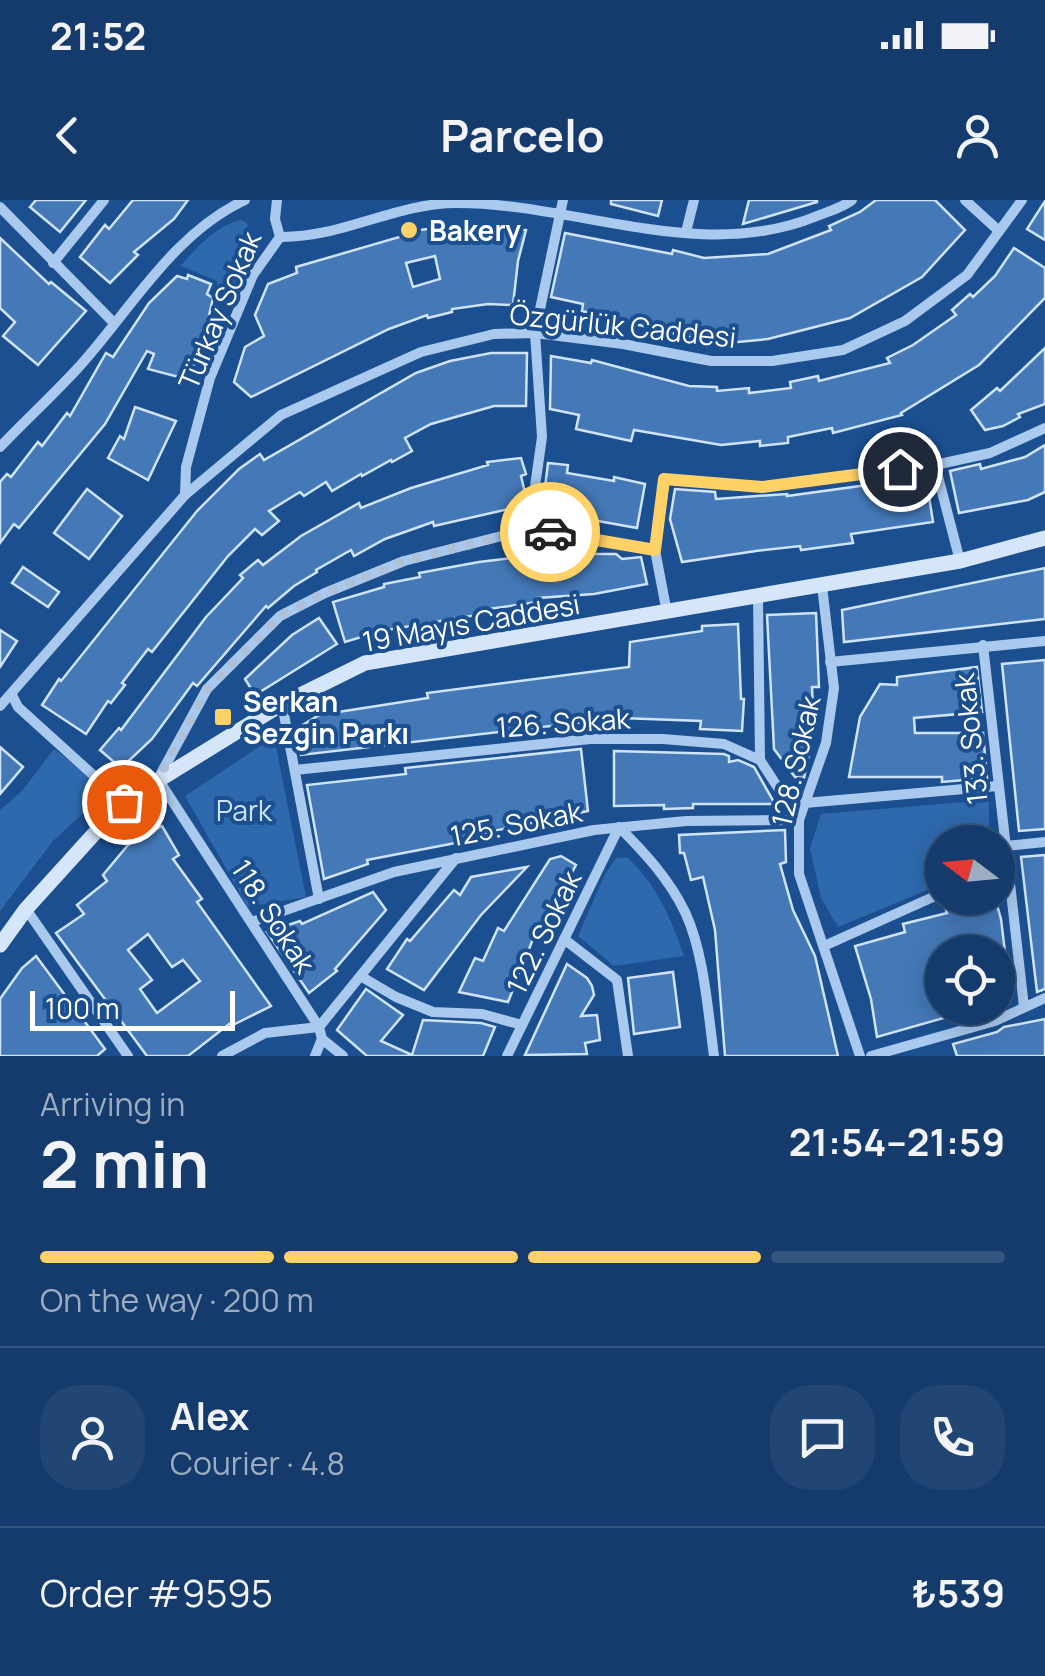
<!DOCTYPE html>
<meta charset="utf-8">
<style>
body{margin:0;font-family:Manrope,sans-serif;background:#214673;color:#f1f3f6;height:100vh;display:flex;flex-direction:column;font-size:38px;white-space:nowrap}
*{box-sizing:border-box;margin:0}
p{font-size:32px;color:#9dadc1}
.icon{flex:none;width:55px;height:55px;fill:none;stroke:currentColor;stroke-width:2;stroke-linecap:round;stroke-linejoin:round}
.map{position:relative;height:856px;overflow:hidden}
.side{display:flex;flex-direction:column;background:#143b6b;flex:1}
.side>*{flex:none}
.needle{width:65px;rotate:286deg}
.buttons{position:absolute;left:925px;top:625px;display:grid;gap:20px}
.buttons a{display:grid;place-items:center;width:90px;height:90px;border-radius:50%;background:#143b6b;box-shadow:0 5px 25px #0003,0 0 0 2px #33557e;font-size:50px}
.scale{position:absolute;left:30px;bottom:25px;width:205px;box-sizing:border-box;padding-left:10px;border:5px solid #fff;border-top:0;font-size:28px;line-height:35px;white-space:nowrap;color:#fff;-webkit-text-stroke:8px #1b4f8f;paint-order:stroke}
.pin{position:absolute;display:grid;place-items:center;width:85px;height:85px;color:#fff;margin:-42px;border:5px solid #fff;border-radius:50%;box-shadow:0 2px 10px #0007}
.courier{position:absolute;display:grid;place-items:center;width:100px;height:100px;margin:-50px;border:8px solid #ffd166;border-radius:50%;background:#fff;color:#222;box-shadow:0 2px 12px #0007}
.head em{font-style:normal;font-weight:700}
.head div{display:flex;flex-direction:column-reverse}
.head{display:flex;align-items:center;justify-content:space-between;height:170px;padding:0 40px}
h1{font-size:65px;font-weight:700;line-height:75px}
.bar{display:grid;grid-template-columns:repeat(4,1fr);gap:15px 10px;align-content:center;height:120px;padding:0 40px}
.bar i{height:12px;border-radius:8px;background:#33557e}
.bar .current{background:#ffd166}
.bar p{grid-column:span 4}
.line{display:flex;align-items:center;gap:25px;padding:0 40px;border-top:2px solid #33557e}
.line div{flex:1}
.round{display:grid;place-items:center;flex:none;width:105px;height:105px;border-radius:40px;background:#214673}
.status{display:flex;justify-content:space-between;align-items:center;height:70px;padding:0 50px;background:#143b6b;direction:ltr}
.status svg{height:28px;fill:currentColor}
header{display:flex;justify-content:space-between;align-items:center;height:130px;padding:0 40px;background:#143b6b;font-size:45px;font-weight:700}
.map>svg:first-child{display:block}
</style>
<div class="status"><b>21:52</b><svg viewBox="0 0 49 12"><path d="M0 12V9h3v3zM5 12V6h3v6zM10 12V3h3v9zM15 12V0h3v12zM26 1h20v11H26zM47 4h2v5h-2z"/></svg></div>
<header><svg class="icon" aria-label="back" viewBox="0 0 24 24"><path d="M15 5l-7 7 7 7"/></svg>Parcelo<svg class="icon" aria-label="person" viewBox="0 0 24 24"><circle cx="12" cy="8" r="4"/><path d="M4 21q1-7 8-7t8 7"/></svg></header>
<div class="map">
<svg width="1045" height="856" viewBox="0 0 1045 856">
<rect width="100%" height="100%" fill="#1b4f8f"/>
<g fill="#2e69ad">
<path d="M241 20 247 23 250 39 229 103 218 98 217 81 181 66C196 47 217 25 241 20Z"/>
<path d="M274 537 306 697 248 707 185 596Z"/>
<path d="M54 549 108 590 53 641 0 711V610L22 591Z"/>
<path d="M989 600V642H942V684L838 727 821 698 810 648 821 614Z"/>
<path d="M627 657C656 684 671 718 684 756L614 766 578 736 604 676 616 658Z"/>
</g>
<g fill="#4478b7" stroke="#cfe3fa" stroke-width="2.5" fill-rule="evenodd">
<path d="M36 0H86L60 32 30 7Z"/>
<path d="M133 0H188L174 19 134 52 138 55 110 83 80 57 105 25 109 29Z"/>
<path d="M611 0H662L658 16 611 4Z"/>
<path d="M749 0H817V2L743 24Z"/>
<path d="M876 0H935L965 30 922 77 850 118 768 139 738 142 688 137 582 111 583 104 551 97 565 33 672 54 673 50 704 58 768 54 831 30 829 26 860 12Z"/>
<path d="M1045 1V40L1027 29Z"/>
<path d="M471 24 526 30 518 61 513 105 488 104 452 109V112L428 118 427 115 389 129 251 197 234 182 245 147 264 136 255 115 268 84 297 73 296 67 403 36 402 32ZM435 56 440 79 413 87 406 63Z"/>
<path d="M0 38 49 84 51 82 86 111 38 165 3 136 15 122 0 108Z"/>
<path d="M1014 48 1045 68V98L979 165 901 213 902 215 833 233 832 228 788 237V243L760 246V241L721 245 634 230 631 241 576 229 579 215 550 209 551 156 591 163 592 160 689 186 717 187V191L749 188V193L791 188 790 182 818 176 819 181 890 163 887 158 913 145 956 115 952 110 970 94 973 97 995 76Z"/>
<path d="M188 75 211 84 207 94 213 98 201 150 198 149 190 180 148 169 154 154 147 151 105 224 19 328 14 324 0 343V282L7 274 11 277 38 242 42 246 67 213 70 216 106 153 113 157 149 103 177 76 187 79Z"/>
<path d="M1045 148V204L1018 214 1020 217 1003 226 985 230 971 210 997 188 1000 191Z"/>
<path d="M491 153H527L526 206H494L431 224 405 238 412 251 392 262 391 260 362 276 361 274 332 291 326 282 304 296 300 292 269 311 279 321 262 335 255 329 228 356 152 452 148 449 122 483 125 485 111 503 108 501 86 534 42 505 59 479 61 481 197 311 239 269 260 254 264 260 416 173 450 161Z"/>
<path d="M135 207 176 221 148 280 108 258 120 236 124 239Z"/>
<path d="M1045 245V292L1028 300 959 313 950 271 980 264 981 269 1025 257Z"/>
<path d="M521 258 526 274 521 276 525 293 520 294 522 306 434 326 433 322 385 339 354 356 351 350 316 370 317 372 294 386 268 408 266 406 197 486 193 483 152 539 121 568 100 550 119 528 121 530 206 417 243 378 240 375 258 360 263 365 301 336 359 303 361 308 411 288 488 265 487 262Z"/>
<path d="M548 263 568 265 567 273 614 281V277L645 284 637 328 542 311Z"/>
<path d="M926 277 933 322 851 334 853 343 801 350 800 346 756 351 682 362 670 319 675 289 715 292 716 299 787 294V296Z"/>
<path d="M87 289 122 316 89 359 54 333Z"/>
<path d="M574 348 575 354H616L622 359 641 357 647 384 594 394 538 398V402L488 409 489 413 381 431 345 442 333 402 384 387V384L420 377 419 373 479 362 528 356 531 376H533L536 355 543 354 542 351Z"/>
<path d="M23 367 59 392 48 407 12 383Z"/>
<path d="M1045 368V419L844 442 842 410Z"/>
<path d="M816 413 819 487H812L814 530 804 578 795 577 774 549 767 415Z"/>
<path d="M319 418 337 444 255 495 245 479 292 435Z"/>
<path d="M738 424 741 499H744L742 531 700 529 701 521 621 518 301 555 296 529 319 515 428 498 427 493 629 467 630 442 702 431V426Z"/>
<path d="M0 430 17 441 0 467Z"/>
<path d="M1045 460V629L1019 631 1002 464Z"/>
<path d="M977 467 982 512 914 518 915 533H983L987 578 942 582V577H849L860 517 880 484 897 485V477Z"/>
<path d="M0 547 23 567 0 594Z"/>
<path d="M581 549 588 611 470 636 471 640 367 660 368 664 324 679 307 585 406 574 405 568Z"/>
<path d="M614 551 724 554 729 556V562L738 560 754 567 775 604H693V608L664 609V605L614 606Z"/>
<path d="M162 626 179 655 173 659 202 699 197 702 271 806 235 824 233 821 188 856H147L56 733 84 714 77 705 107 681 103 675 128 645ZM148 734 172 767 183 760 200 781 157 813 140 789 152 780 128 750Z"/>
<path d="M785 630 786 662 780 664 793 710 815 756 838 856H725L715 730 703 677 691 680 684 653H680L679 635Z"/>
<path d="M1045 655V789L1037 792 1021 657Z"/>
<path d="M561 656 576 665 538 736 535 734 508 802 459 792 475 758 483 761 498 728 504 731 550 659Z"/>
<path d="M527 667 481 715 424 790 387 769 407 739 410 741 454 690 460 695 471 677Z"/>
<path d="M373 692 386 710 335 769 337 771 309 793 267 732 300 721 302 724Z"/>
<path d="M969 698H995L1001 719 1005 752H942V808H967L968 811 877 837 871 799 855 746 905 732 903 724 947 713 945 707Z"/>
<path d="M36 756 105 849 97 856H0V799L22 768Z"/>
<path d="M567 764 587 778 592 786 594 795 581 816 597 815 600 840 585 843 587 854 525 855Z"/>
<path d="M673 772 680 827 634 834 628 778Z"/>
<path d="M366 789 403 815 381 841 412 855 423 820 481 823 495 827 483 856H367L337 830Z"/>
<path d="M1045 819V856H957L953 844 997 832 1004 827Z"/>
</g>
<g fill="none" stroke-linecap="round" stroke-linejoin="round">
<g stroke="#a9c9ee" stroke-width="10">
<path d="M965 0 999 31"/>
<path d="M0 7 114 123"/>
<path d="M686 32 694 0"/>
<path d="M280 37C342 38 395 3 457 3 576 3 701 64 817 16 829 11 842 8 852 0"/>
<path d="M53 63 104 0"/>
<path d="M0 247C25 221 52 196 77 169 130 111 172 34 245 0"/>
<path d="M935 265 960 361"/>
<path d="M185 295 186 267 210 178 253 75 280 37 275 19 277 0"/>
<path d="M529 329 542 237 535 133 563 0"/>
<path d="M822 386 834 488 826 543 799 620V674L860 856"/>
<path d="M758 396 760 560"/>
<path d="M667 413 655 350 665 279 762 287 935 265 990 253 1045 228"/>
<path d="M983 445 1024 807"/>
<path d="M830 462 1045 441"/>
<path d="M12 495 18 507 123 602"/>
<path d="M282 504 319 699"/>
<path d="M0 506 185 295 281 215 421 152 494 134 535 133 623 144 711 161H772L843 150 905 121 967 75 1022 0"/>
<path d="M295 570 590 539H663L724 544 760 560 799 620"/>
<path d="M805 603 998 586"/>
<path d="M1005 646 1045 642"/>
<path d="M26 709 128 856"/>
<path d="M252 722 394 672 594 630 686 621 799 620"/>
<path d="M564 739 617 780 628 856"/>
<path d="M824 746 942 693"/>
<path d="M362 777 396 797 433 812 482 814 522 825"/>
<path d="M319 827 158 579 207 489 280 416 325 393 404 361 529 329 655 350"/>
<path d="M222 856 265 833 319 827"/>
<path d="M315 856 322 839"/>
<path d="M343 856 322 839 319 827 456 658"/>
<path d="M507 856 619 627C645 653 669 679 685 712 704 752 708 812 714 856"/>
<path d="M871 856 995 821 1045 798"/>
</g>
<path stroke="#d6e6fa" stroke-width="15" d="M0 745 26 709 123 602 282 504 365 463 960 361 1045 338"/>
</g>
<g fill="none" stroke-linecap="round" stroke-linejoin="round">
<path stroke="#afc1d8" stroke-width="10" stroke-dasharray="0 18" d="M124 602 158 579 207 489 280 416 325 393 404 361 530 329 550 332"/>
<path stroke="#ffd166" stroke-width="12" d="M550 332 655 350 664 279 762 287 900 269"/>
</g>
<g fill="#ffd166" stroke="#1b4f8f" stroke-width="4">
<circle cx="409" cy="30" r="10"/>
<rect x="213" y="507" width="20" height="20" rx="5"/>
</g>
<g text-anchor="middle" dominant-baseline="central" stroke-width="8" stroke-linejoin="round" paint-order="stroke">
<g font-size="28" font-weight="bold" fill="#fff" stroke="#1b4f8f" text-anchor="start">
<text x="429" y="30">Bakery</text>
<text x="243" y="501">Serkan<tspan x="243" dy="32">Sezgin Parkı</tspan></text>
</g>
<g font-size="28" fill="#fff" stroke="#1b4f8f">
<text transform="translate(219 110) rotate(-67)">Türkay Sokak</text>
<text transform="translate(623 125) rotate(6)">Özgürlük Caddesi</text>
<text transform="translate(471 422) rotate(-10)">19 Mayıs Caddesi</text>
<text transform="translate(563 522) rotate(-4)">126. Sokak</text>
<text transform="translate(970 539) rotate(-96)">133. Sokak</text>
<text transform="translate(795 561) rotate(-77)">128. Sokak</text>
<text transform="translate(516 623) rotate(-11)">125. Sokak</text>
<text transform="translate(274 716) rotate(57)">118. Sokak</text>
<text transform="translate(543 732) rotate(-64)">122. Sokak</text>
</g>
<g font-size="28" fill="#cfe3fa" stroke="#1b4f8f">
<text x="244" y="610">Park</text>
</g>
</g>
</svg>
<div class="buttons">
<a><svg class="needle" viewBox="-14 -14 28 28"><path d="M0-13l5 13h-10z" fill="#e53935"/><path d="M0 13l5-13h-10z" fill="#9dadc1"/></svg></a>
<a><svg class="icon" aria-label="locate" viewBox="0 0 24 24"><circle cx="12" cy="12" r="6"/><path d="M12 2v4M12 18v4M2 12h4M18 12h4"/></svg></a>
</div>
<div class="scale">100 m</div>
<div class="pin" style="left:124px;top:602px;background:#ea580c"><svg class="icon" aria-label="bag" viewBox="0 0 24 24"><path d="M5 8h14l-1 12H6zM9 8a3 3 0 0 1 6 0"/></svg></div>
<div class="pin" style="left:900px;top:269px;background:#1f2937"><svg class="icon" aria-label="home" viewBox="0 0 24 24"><path d="M3 11l9-7 9 7M6 9v11h12V9"/></svg></div>
<div class="courier" style="left:550px;top:332px"><svg class="icon" aria-label="car" viewBox="0 0 24 24"><path d="M5 17H2v-5l4-1 3-4h7l3 4 3 1v5h-3M9 17h6M6 11h13"/><circle cx="7" cy="17" r="2"/><circle cx="17" cy="17" r="2"/></svg></div>
</div>
<section class="side">
<div class="head"><div><h1>2 min</h1><p>Arriving in</p></div><em>21:54–21:59</em></div>
<div class="bar"><i class="current"></i><i class="current"></i><i class="current"></i><i></i><p>On the way · 200 m</p></div>
<div class="line" style="height:180px"><a class="round"><svg class="icon" aria-label="person" viewBox="0 0 24 24"><circle cx="12" cy="8" r="4"/><path d="M4 21q1-7 8-7t8 7"/></svg></a><div><b>Alex</b><p>Courier · 4.8</p></div><a class="round"><svg class="icon" aria-label="chat" viewBox="0 0 24 24"><path d="M4 5h16v11H9l-5 4z"/></svg></a><a class="round"><svg class="icon" aria-label="phone" viewBox="0 0 24 24"><path d="M5 4h4l2 5-3 2q2 4 5 5l2-3 5 2v4C11 20 4 13 5 4z"/></svg></a></div>
<div class="line" style="height:130px"><div>Order #9595</div><b>₺539</b></div>
</section>
